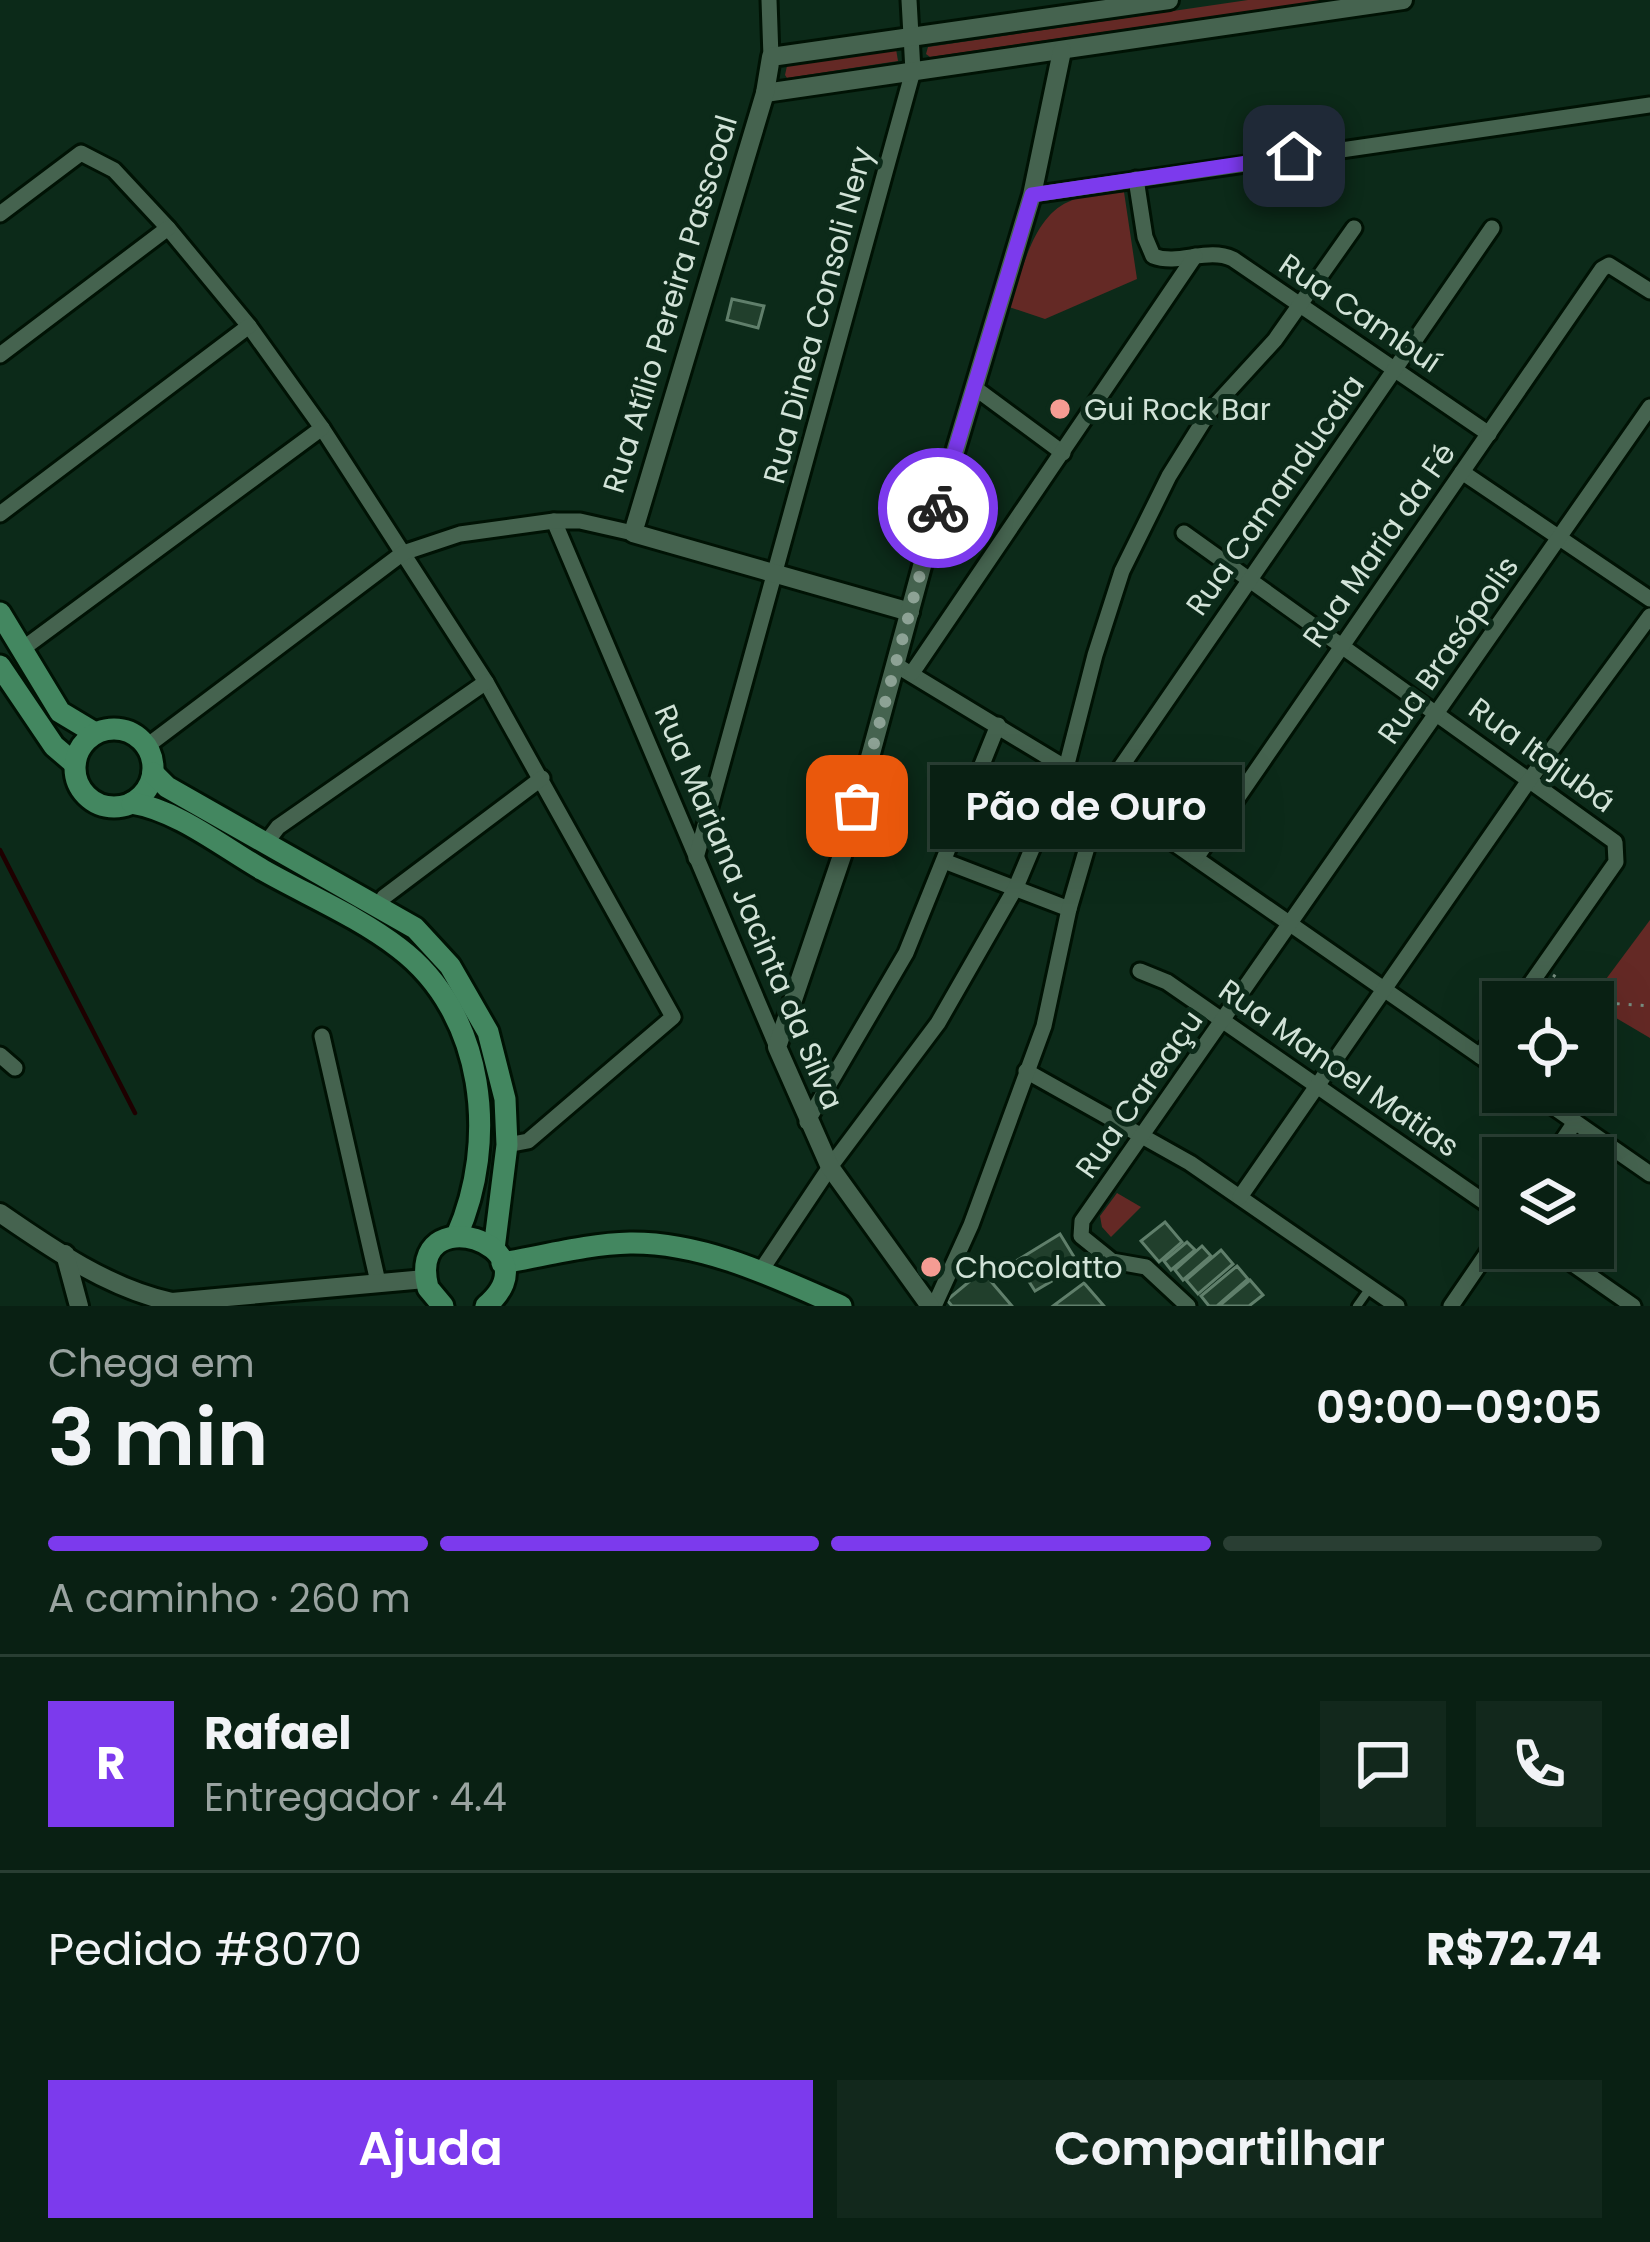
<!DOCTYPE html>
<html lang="pt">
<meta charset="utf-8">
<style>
body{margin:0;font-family:Poppins,sans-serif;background:#12281c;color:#f1f3f6;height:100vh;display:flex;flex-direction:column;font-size:45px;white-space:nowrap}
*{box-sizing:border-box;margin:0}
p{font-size:39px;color:#99a3a0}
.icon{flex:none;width:66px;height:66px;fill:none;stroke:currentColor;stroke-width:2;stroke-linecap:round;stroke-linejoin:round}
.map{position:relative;height:1306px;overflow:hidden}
.drawer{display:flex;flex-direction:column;background:#092013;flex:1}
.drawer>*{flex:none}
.tools{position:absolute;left:1482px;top:981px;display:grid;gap:24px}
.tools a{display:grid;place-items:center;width:132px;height:132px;border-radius:0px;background:#092013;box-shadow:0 12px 48px #0002,0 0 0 3px #293e33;font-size:60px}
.pin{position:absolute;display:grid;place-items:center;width:102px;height:102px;color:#fff;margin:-51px;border-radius:24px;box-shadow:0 6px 18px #0006}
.courier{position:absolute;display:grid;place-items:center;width:120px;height:120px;margin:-60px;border:9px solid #7c3aed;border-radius:50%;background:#fff;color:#222;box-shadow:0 3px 15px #0007}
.bubble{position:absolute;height:84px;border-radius:0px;background:#092013;box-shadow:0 12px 48px #0002,0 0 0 3px #293e33;font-size:39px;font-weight:600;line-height:84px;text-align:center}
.summary em{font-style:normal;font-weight:600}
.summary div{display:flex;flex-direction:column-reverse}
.summary{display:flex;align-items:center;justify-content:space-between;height:204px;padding:0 48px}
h1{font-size:78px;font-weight:600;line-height:90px}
.bar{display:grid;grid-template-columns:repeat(4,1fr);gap:18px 12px;align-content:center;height:144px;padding:0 48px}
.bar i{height:15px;border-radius:9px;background:#293e33}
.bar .active{background:#7c3aed}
.bar p{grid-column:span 4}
.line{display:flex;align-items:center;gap:30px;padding:0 48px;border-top:3px solid #293e33}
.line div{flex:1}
.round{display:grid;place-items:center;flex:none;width:126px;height:126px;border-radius:0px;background:#12281c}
.cta{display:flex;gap:24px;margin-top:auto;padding:24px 48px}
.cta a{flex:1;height:138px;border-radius:0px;background:#7c3aed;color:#fff;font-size:48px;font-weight:600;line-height:138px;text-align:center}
.cta a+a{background:#12281c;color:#f1f3f6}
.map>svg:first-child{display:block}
</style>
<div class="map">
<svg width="1650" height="1306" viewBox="0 0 1650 1306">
<rect width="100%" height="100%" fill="#0c2a19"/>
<g fill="#642925">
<path d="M1248 0H1326L930 57 926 54 928 47Z"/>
<path d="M896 49 898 61 787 78 785 75 787 66Z"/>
<path d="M1124 192 1137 279 1045 319 1009 307C1022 273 1032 218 1068 202 1084 194 1106 194 1124 192Z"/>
<path d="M1650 920V1038L1589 1002Z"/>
<path d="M1117 1193 1141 1207 1111 1237 1102 1227 1100 1216Z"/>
</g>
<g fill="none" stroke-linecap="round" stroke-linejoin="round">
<path stroke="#1e0000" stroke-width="4.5" d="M0 850 135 1113"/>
</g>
<g fill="#213f2c" stroke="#607f6b" stroke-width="3">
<path d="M732 299 764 306 758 328 727 320Z"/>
<path d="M1165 1222 1182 1242 1159 1262 1141 1241Z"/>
<path d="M1060 1234 1079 1265 1035 1291 1016 1261Z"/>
<path d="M1187 1242 1195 1250 1171 1270 1164 1261Z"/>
<path d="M1202 1246 1211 1256 1183 1280 1175 1270Z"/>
<path d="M1221 1250 1233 1264 1198 1294 1186 1280Z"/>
<path d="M1237 1266 1248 1279 1217 1306H1209L1201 1296Z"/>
<path d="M982 1271 1012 1306H952L947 1300Z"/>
<path d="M1250 1280 1263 1295 1249 1306H1219Z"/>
<path d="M1084 1283 1104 1306H1053Z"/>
</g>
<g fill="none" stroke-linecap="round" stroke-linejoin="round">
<g stroke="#001204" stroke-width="14">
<path id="service" d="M1357 1306 1369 1289"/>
</g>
<g stroke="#001204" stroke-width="21">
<g id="minor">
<path d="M769 0 771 57"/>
<path d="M1136 179 1145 237 1153 256C1179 266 1207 247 1233 259L1489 434"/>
<path d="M1032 195 1650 105"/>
<path d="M0 214 81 153 114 170 168 228 249 326 322 428 486 682 673 1017 528 1141 507 1145"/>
<path d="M0 355 168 228"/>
<path d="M975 388 1063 453"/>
<path d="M1462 472 1650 599"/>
<path d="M0 514 249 326"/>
<path d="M554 521 777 1047"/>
<path d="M1184 533 1615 842 1616 862 1518 1002"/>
<path d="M21 650 322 428"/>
<path d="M896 665 1066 768 1503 1072"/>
<path d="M912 673 1195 256"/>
<path d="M147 746 403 553 460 534 554 521H580L633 533"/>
<path d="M266 843 278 827 486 682"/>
<path d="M696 858 913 71 909 0"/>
<path d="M1196 858 1602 269 1609 265 1650 291"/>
<path d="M944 861 1069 909"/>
<path d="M378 907 384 897 542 778"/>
<path d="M1140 971 1167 982 1503 1215"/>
<path d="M322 1036 378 1282"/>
<path d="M0 1055 15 1068"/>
<path d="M1480 1056 1503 1023"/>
<path d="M1026 1071 1190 1163 1397 1306"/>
<path d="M1532 1092 1650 1174"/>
<path d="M807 1122 906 953 998 725"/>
<path d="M1551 1158 1575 1122"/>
<path d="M1240 1197 1530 779 1650 616"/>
<path d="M1550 1248 1633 1306"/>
<path d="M760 1272 830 1167 938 1023 1016 887 1066 768 1095 655 1122 571 1169 476 1209 412 1275 340 1354 228"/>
<path d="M936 1302 971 1225 1044 1026 1069 909 1103 793 1492 228"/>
<path d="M1188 1306 1146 1267 1112 1261 1081 1236 1082 1221 1650 407"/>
<path d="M1451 1306 1503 1230"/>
</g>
</g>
<g stroke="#001204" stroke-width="24">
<g id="tertiary">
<path d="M765 93 1403 0"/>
<path d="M910 612 633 533 765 93 771 57 1169 0"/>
<path d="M0 1213C52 1249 110 1289 172 1302L425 1279"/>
<path d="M65 1254 79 1306"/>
<path d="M930 1306 830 1167 777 1047 848 838 934 522 1032 195 1062 51"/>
</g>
</g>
<g stroke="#001204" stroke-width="27">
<g id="secondary">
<path d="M0 613 60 712 95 733"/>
<path d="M0 666 54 746 75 764"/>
<circle cx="114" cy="768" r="39"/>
<path d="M153 773 167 787 415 928 450 966 488 1032 505 1099 507 1145 494 1249"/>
<path d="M132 803C177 810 223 847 263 870 307 895 359 917 399 948 486 1014 498 1142 457 1235"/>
<path d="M502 1263C544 1256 587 1244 630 1243 703 1242 775 1277 841 1306"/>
<path d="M443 1306 428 1288C405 1196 558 1244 486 1306"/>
</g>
</g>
<path stroke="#778e80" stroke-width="3" stroke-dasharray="3 9" stroke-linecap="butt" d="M1553 975 1593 1002 1650 1006"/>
<use href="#service" stroke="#45634f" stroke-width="8"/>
<use href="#minor" stroke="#45634f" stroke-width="15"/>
<use href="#tertiary" stroke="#45634f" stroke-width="18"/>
<use href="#secondary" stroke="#438760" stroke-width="21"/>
</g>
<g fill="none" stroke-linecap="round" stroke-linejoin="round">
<path stroke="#8da295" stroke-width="12" stroke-dasharray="0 21.6" d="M857 806 938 508"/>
<path stroke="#7c3aed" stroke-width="15" d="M938 508 1032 195 1294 156"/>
</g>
<g fill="#f59c93" stroke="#0c2a19" stroke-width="4.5">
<circle cx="1060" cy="409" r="12"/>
<circle cx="931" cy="1267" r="12"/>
</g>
<g text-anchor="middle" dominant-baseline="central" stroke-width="10" stroke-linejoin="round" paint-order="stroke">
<g font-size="30" fill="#d2e3d8" stroke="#0c2a19">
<text transform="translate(670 304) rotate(-73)">Rua Atílio Pereira Passcoal</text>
<text transform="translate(1360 313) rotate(34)">Rua Cambuí</text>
<text transform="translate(818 315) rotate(-75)">Rua Dinea Consoli Nery</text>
<text transform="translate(1275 495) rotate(-55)">Rua Camanducaia</text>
<text transform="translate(1379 545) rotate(-55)">Rua Maria da Fé</text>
<text transform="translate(1448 650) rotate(-55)">Rua Brasópolis</text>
<text transform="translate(1542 755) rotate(36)">Rua Itajubá</text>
<text transform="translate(749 907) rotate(67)">Rua Mariana Jacinta da Silva</text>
<text transform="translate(1339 1068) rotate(35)">Rua Manoel Matias</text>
<text transform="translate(1139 1094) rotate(-55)">Rua Careaçu</text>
</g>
<g font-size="30" fill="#d2e3d8" stroke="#0c2a19" text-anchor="start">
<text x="1084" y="409">Gui Rock Bar</text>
<text x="955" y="1267">Chocolatto</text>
</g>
</g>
</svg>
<div class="tools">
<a><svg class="icon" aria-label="locate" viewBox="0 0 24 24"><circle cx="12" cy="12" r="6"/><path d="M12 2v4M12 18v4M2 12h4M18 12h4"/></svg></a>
<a><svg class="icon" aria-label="layers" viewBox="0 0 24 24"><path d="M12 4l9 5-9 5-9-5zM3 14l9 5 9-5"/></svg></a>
</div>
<div class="pin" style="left:857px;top:806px;background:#ea580c"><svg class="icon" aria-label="bag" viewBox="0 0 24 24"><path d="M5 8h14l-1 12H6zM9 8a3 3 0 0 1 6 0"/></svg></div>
<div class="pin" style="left:1294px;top:156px;background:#1f2937"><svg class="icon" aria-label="home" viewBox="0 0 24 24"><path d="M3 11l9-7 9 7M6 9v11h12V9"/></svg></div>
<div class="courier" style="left:938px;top:508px"><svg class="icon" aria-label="bike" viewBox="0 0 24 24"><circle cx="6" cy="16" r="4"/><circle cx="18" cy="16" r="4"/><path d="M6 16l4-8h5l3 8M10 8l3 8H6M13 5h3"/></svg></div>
<div class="bubble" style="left:930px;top:765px;width:312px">Pão de Ouro</div>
</div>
<section class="drawer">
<div class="summary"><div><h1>3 min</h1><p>Chega em</p></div><em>09:00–09:05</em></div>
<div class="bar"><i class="active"></i><i class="active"></i><i class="active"></i><i></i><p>A caminho · 260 m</p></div>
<div class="line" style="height:216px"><b class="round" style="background:#7c3aed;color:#fff">R</b><div><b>Rafael</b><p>Entregador · 4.4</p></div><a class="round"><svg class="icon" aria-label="chat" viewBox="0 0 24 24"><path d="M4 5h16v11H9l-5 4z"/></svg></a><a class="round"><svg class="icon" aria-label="phone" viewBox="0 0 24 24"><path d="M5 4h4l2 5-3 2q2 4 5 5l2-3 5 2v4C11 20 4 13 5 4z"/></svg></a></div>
<div class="line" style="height:156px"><div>Pedido #8070</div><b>R$72.74</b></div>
<div class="cta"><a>Ajuda</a><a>Compartilhar</a></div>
</section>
